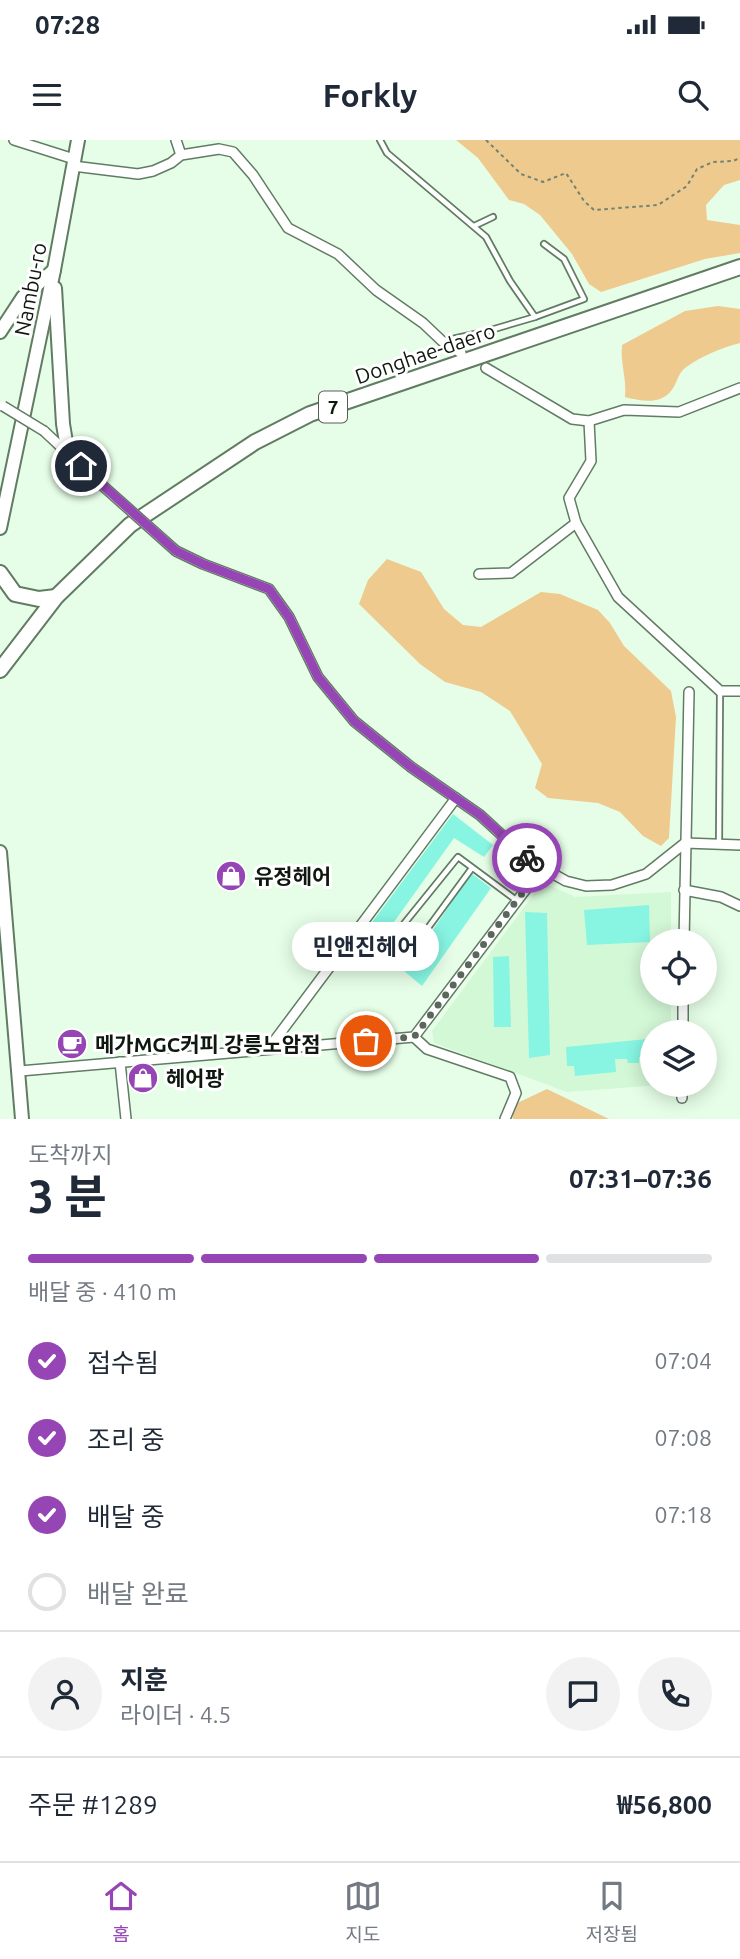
<!DOCTYPE html>
<html lang="ko">
<meta charset="utf-8">
<style>
body{margin:0;font-family:Ubuntu,"Noto Sans KR",sans-serif;background:#f2f2f3;color:#1f2937;height:100vh;display:flex;flex-direction:column;font-size:26px;white-space:nowrap}
*{box-sizing:border-box;margin:0}
p{font-size:23px;color:#747a83}
.icon{flex:none;width:38px;height:38px;fill:none;stroke:currentColor;stroke-width:2;stroke-linecap:round;stroke-linejoin:round}
.map{position:relative;height:979px;overflow:hidden}
.side{display:flex;flex-direction:column;background:#fff;flex:1}
.side>*{flex:none}
.controls{position:absolute;left:640px;top:789px;display:grid;gap:14px}
.controls a{display:grid;place-items:center;width:77px;height:77px;border-radius:50%;background:#fff;box-shadow:0 4px 18px #0003;font-size:35px}
.pin{position:absolute;display:grid;place-items:center;width:60px;height:60px;color:#fff;margin:-30px;border:4px solid #fff;border-radius:50%;box-shadow:0 2px 7px #0007}
.courier{position:absolute;display:grid;place-items:center;width:70px;height:70px;margin:-35px;border:5px solid #9645b4;border-radius:50%;background:#fff;color:#222;box-shadow:0 2px 9px #0007}
.bubble{position:absolute;height:49px;border-radius:24px;background:#fff;box-shadow:0 4px 18px #0003;font-size:23px;font-weight:700;line-height:49px;text-align:center}
.summary em{font-style:normal;font-weight:700}
.summary div{display:flex;flex-direction:column-reverse}
.summary{display:flex;align-items:center;justify-content:space-between;height:119px;padding:0 28px}
h1{font-size:46px;font-weight:700;line-height:52px}
.bar{display:grid;grid-template-columns:repeat(4,1fr);gap:10px 7px;align-content:center;height:84px;padding:0 28px}
.bar i{height:9px;border-radius:5px;background:#e0e1e3}
.bar .active{background:#9645b4}
.bar p{grid-column:span 4}
.line{display:flex;align-items:center;gap:18px;padding:0 28px;border-top:2px solid #e0e1e3}
.line div{flex:1}
.round{display:grid;place-items:center;flex:none;width:74px;height:74px;border-radius:37px;background:#f2f2f3}
ol{padding:0 28px;list-style:none}
li{display:flex;align-items:center;gap:21px;height:77px}
li p{margin-inline-start:auto}
li .icon{padding:7px;border-radius:50%;background:#9645b4;color:#fff;stroke-width:4}
li:last-child{color:#747a83}
li i{width:38px;height:38px;border:4px solid #e0e1e3;border-radius:50%}
.status{display:flex;justify-content:space-between;align-items:center;height:49px;padding:0 35px;background:#fff;direction:ltr}
.status svg{height:19px;fill:currentColor}
header{display:flex;justify-content:space-between;align-items:center;height:91px;padding:0 28px;background:#fff;font-size:32px;font-weight:700}
.menu{display:flex;justify-content:space-around;align-items:center;height:98px;border-top:2px solid #e0e1e3;background:#fff;font-size:19px;color:#747a83}
.menu a{display:grid;justify-items:center;gap:4px}
.menu .active{color:#9645b4}
.map>svg:first-child{display:block}
</style>
<div class="status"><b>07:28</b><svg viewBox="0 0 49 12"><path d="M0 12V9h3v3zM5 12V6h3v6zM10 12V3h3v9zM15 12V0h3v12zM26 1h20v11H26zM47 4h2v5h-2z"/></svg></div>
<header><svg class="icon" aria-label="menu" viewBox="0 0 24 24"><path d="M4 6h16M4 12h16M4 18h16"/></svg>Forkly<svg class="icon" aria-label="search" viewBox="0 0 24 24"><circle cx="10" cy="10" r="6"/><path d="M15 15l6 6"/></svg></header>
<div class="map">
<svg width="740" height="979" viewBox="0 0 740 979">
<rect width="100%" height="100%" fill="#e6fee7"/>
<path fill="#d3f8d6" d="M543 742 575 757 671 752V801L653 802V854H671V892H653V945H659L567 952 434 903 432 891Z"/>
<g fill="#eeca8e">
<path d="M456 0H740V40L724 45 706 65 707 80 740 85V113L705 119 601 152 589 144 572 114 540 75 524 64 509 60 478 18Z"/>
<path d="M718 166 740 169V203C721 208 701 216 685 228 678 233 677 244 671 251 660 265 640 261 625 257 627 238 620 223 622 205L685 171Z"/>
<path d="M387 419 421 432 444 469 463 485 481 487 541 452 560 454 598 470 610 483 624 506 671 551 676 577 669 698 661 706 643 696 620 672 598 663 548 658 535 648 542 624 510 571 481 552 445 542 420 524 359 464 368 440Z"/>
<path d="M547 949 609 979H513L511 966Z"/>
</g>
<g fill="#87f5e2">
<path d="M453 674 493 705 484 717 454 698 379 803 364 793Z"/>
<path d="M471 733 491 748 422 846 405 832Z"/>
<path d="M649 765 650 802 587 805 584 770Z"/>
<path d="M525 772 547 773 550 915 529 918Z"/>
<path d="M509 816 511 887H494L493 817Z"/>
<path d="M647 899V916L639 917V923H628L627 919H615L616 932 575 936 574 926H567L566 907Z"/>
</g>
<g fill="none" stroke-linecap="round" stroke-linejoin="round">
<g stroke="#617c63" stroke-width="8">
<g id="lane">
<path d="M380 0 387 13 486 97 510 141 535 177 484 192 443 201"/>
<path d="M474 86 493 77"/>
<path d="M535 177 584 159 564 119 544 104"/>
<path d="M719 705 720 552"/>
<path d="M472 728 422 796 403 785 458 717 516 760"/>
</g>
</g>
<g stroke="#617c63" stroke-width="12">
<g id="street">
<path d="M14 0 74 19"/>
<path d="M176 0 181 15"/>
<path d="M73 26 138 34 153 31 171 23 181 15 219 9 233 12 253 35 288 88 338 114 376 150 423 183 442 201 461 213"/>
<path d="M486 228 572 279 589 281 624 270 679 272 740 248"/>
<path d="M589 281 591 321 569 358 576 383 618 457 720 551H740"/>
<path d="M44 291 94 338"/>
<path d="M176 411 203 424 269 449 289 477 318 537 354 581 411 627 480 675 530 721 566 741 586 746 612 745 646 734 685 703 740 705"/>
<path d="M479 434 511 433 576 383"/>
<path d="M684 750 721 757 740 766"/>
<path d="M684 802 689 552"/>
<path d="M683 892V854"/>
<path d="M414 897 427 909 510 937 516 953 505 979"/>
<path d="M269 908 456 658"/>
<path d="M120 922 126 979"/>
<path d="M20 931 414 897 542 728"/>
<path d="M682 958V945"/>
</g>
</g>
<g stroke="#617c63" stroke-width="16">
<g id="secondary">
<path d="M55 148 63 284 68 314"/>
<path d="M0 192 23 157 54 130"/>
<path d="M0 388 54 130 78 0"/>
<path d="M0 712 22 979"/>
</g>
</g>
<g stroke="#617c63" stroke-width="18">
<g id="primary">
<path d="M0 433 15 454 39 459 56 457"/>
<path d="M0 530 56 457 130 385 255 302 310 274 740 127"/>
</g>
</g>
<path stroke="#728373" stroke-width="2" stroke-dasharray="3.5 3.5" stroke-linecap="butt" d="M486 0 521 34 543 42 566 33 584 61 594 70 658 65 687 46 697 29 713 22 733 21 740 18"/>
<use href="#lane" stroke="#fff" stroke-width="4.5"/>
<use href="#street" stroke="#fff" stroke-width="9"/>
<use href="#secondary" stroke="#fff" stroke-width="12"/>
<use href="#primary" stroke="#fff" stroke-width="14"/>
<g stroke="#617c63" stroke-width="12" stroke-linecap="butt">
<g id="street-bridge">
<path d="M3 266 44 291"/>
<path d="M94 338 176 411"/>
</g>
</g>
<use href="#street-bridge" stroke="#fff" stroke-width="9"/>
</g>
<g fill="none" stroke-linecap="round" stroke-linejoin="round">
<path stroke="#5a685b" stroke-width="7" stroke-dasharray="0 12.6" d="M366 901 414 897 542 727 527 718"/>
<path stroke="#9645b4" stroke-width="9" d="M81 326 176 411 203 424 269 449 289 477 318 537 354 581 411 627 480 675 527 718"/>
</g>
<defs>
<g id="shop-disc" transform="scale(1.575)"><circle r="9.5" fill="#9645b4" stroke="#fff"/><path d="M-5-2.5h2.3a2.7 3.5 0 0 1 5.4 0H5L5.5 6h-11ZM-1.5-2.5h3a1.5 2.3 0 0 0-3 0Z" fill="#fff"/></g>
<g id="cafe-disc" transform="scale(1.575)"><circle r="9.5" fill="#9645b4" stroke="#fff"/><path d="M-5.5-4.5H6V0H3Q3 3.5 0 3.5H-2.5Q-5.5 3.5-5.5 0ZM3-3.2v2h1.7v-2ZM-6 4.5H4V6H-6Z" fill="#fff"/></g>
</defs>
<g fill-rule="evenodd">
<use href="#shop-disc" x="231" y="736"/>
<use href="#cafe-disc" x="72" y="904"/>
<use href="#shop-disc" x="143" y="938"/>
</g>
<g text-anchor="middle" dominant-baseline="central" stroke-width="6" stroke-linejoin="round" paint-order="stroke">
<rect fill="#fff" stroke="#565d57" stroke-width="2" x="319" y="251.5" width="28" height="31" rx="5"/>
<g font-size="19" font-weight="bold" fill="#0e180f">
<text x="333" y="267">7</text>
</g>
<g font-size="21" fill="#0e180f" stroke="#fff">
<text transform="translate(30 149) rotate(-79)">Nambu-ro</text>
<text transform="translate(425 213) rotate(-19)">Donghae-daero</text>
</g>
<g font-size="21" font-weight="bold" fill="#0e180f" stroke="#fff" text-anchor="start">
<text x="254" y="736">유정헤어</text>
<text x="95" y="904">메가MGC커피 강릉노암점</text>
<text x="166" y="938">헤어팡</text>
</g>
</g>
</svg>
<div class="controls">
<a><svg class="icon" aria-label="locate" viewBox="0 0 24 24"><circle cx="12" cy="12" r="6"/><path d="M12 2v4M12 18v4M2 12h4M18 12h4"/></svg></a>
<a><svg class="icon" aria-label="layers" viewBox="0 0 24 24"><path d="M12 4l9 5-9 5-9-5zM3 14l9 5 9-5"/></svg></a>
</div>
<div class="pin" style="left:366px;top:901px;background:#ea580c"><svg class="icon" aria-label="bag" viewBox="0 0 24 24"><path d="M5 8h14l-1 12H6zM9 8a3 3 0 0 1 6 0"/></svg></div>
<div class="pin" style="left:81px;top:326px;background:#1f2937"><svg class="icon" aria-label="home" viewBox="0 0 24 24"><path d="M3 11l9-7 9 7M6 9v11h12V9"/></svg></div>
<div class="courier" style="left:527px;top:718px"><svg class="icon" aria-label="bike" viewBox="0 0 24 24"><circle cx="6" cy="16" r="4"/><circle cx="18" cy="16" r="4"/><path d="M6 16l4-8h5l3 8M10 8l3 8H6M13 5h3"/></svg></div>
<div class="bubble" style="left:292px;top:782px;width:147px">민앤진헤어</div>
</div>
<section class="side">
<div class="summary"><div><h1>3 분</h1><p>도착까지</p></div><em>07:31–07:36</em></div>
<div class="bar"><i class="active"></i><i class="active"></i><i class="active"></i><i></i><p>배달 중 · 410 m</p></div>
<ol>
<li><svg class="icon" aria-label="check" viewBox="0 0 24 24"><path d="M5 12l5 5 9-10"/></svg>접수됨<p>07:04</p></li>
<li><svg class="icon" aria-label="check" viewBox="0 0 24 24"><path d="M5 12l5 5 9-10"/></svg>조리 중<p>07:08</p></li>
<li><svg class="icon" aria-label="check" viewBox="0 0 24 24"><path d="M5 12l5 5 9-10"/></svg>배달 중<p>07:18</p></li>
<li><i></i>배달 완료</li>
</ol>
<div class="line" style="height:126px"><a class="round"><svg class="icon" aria-label="person" viewBox="0 0 24 24"><circle cx="12" cy="8" r="4"/><path d="M4 21q1-7 8-7t8 7"/></svg></a><div><b>지훈</b><p>라이더 · 4.5</p></div><a class="round"><svg class="icon" aria-label="chat" viewBox="0 0 24 24"><path d="M4 5h16v11H9l-5 4z"/></svg></a><a class="round"><svg class="icon" aria-label="phone" viewBox="0 0 24 24"><path d="M5 4h4l2 5-3 2q2 4 5 5l2-3 5 2v4C11 20 4 13 5 4z"/></svg></a></div>
<div class="line" style="height:91px"><div>주문 #1289</div><b>₩56,800</b></div>
</section>
<nav class="menu">
<a class="active"><svg class="icon" aria-label="home" viewBox="0 0 24 24"><path d="M3 11l9-7 9 7M6 9v11h12V9"/></svg>홈</a>
<a><svg class="icon" aria-label="map" viewBox="0 0 24 24"><path d="M3 6l6-2 6 2 6-2v14l-6 2-6-2-6 2zM9 4v14M15 6v14"/></svg>지도</a>
<a><svg class="icon" aria-label="saved" viewBox="0 0 24 24"><path d="M7 4h10v16l-5-4-5 4z"/></svg>저장됨</a>
</nav>
